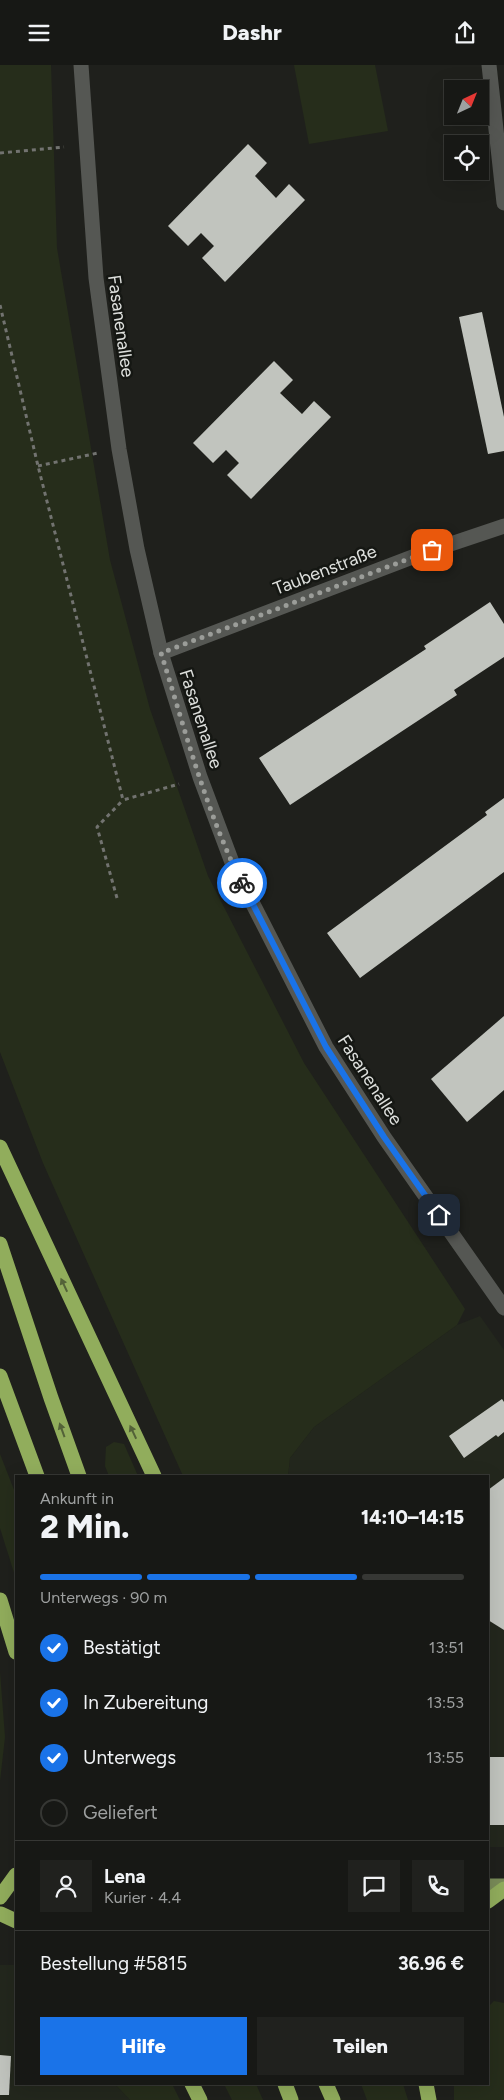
<!DOCTYPE html>
<html lang="de">
<meta charset="utf-8">
<style>
body{margin:0;font-family:Figtree,sans-serif;background:#20211e;color:#f1f3f6;height:100vh;display:flex;flex-direction:column;font-size:19px;white-space:nowrap}
*{box-sizing:border-box;margin:0}
p{font-size:16px;color:#9ea0a0}
.icon{flex:none;width:28px;height:28px;fill:none;stroke:currentColor;stroke-width:2;stroke-linecap:round;stroke-linejoin:round}
.map{position:relative;flex:1;overflow:hidden}
.details{position:absolute;left:15px;top:1410px;width:474px;height:610px;display:flex;flex-direction:column;background:#171815;border-radius:0px;box-shadow:0 5px 20px #0002,0 0 0 1px #363734}
.details>*{flex:none}
.needle{width:32px;rotate:43deg}
.tools{position:absolute;left:444px;top:15px;display:grid;gap:10px}
.tools a{display:grid;place-items:center;width:45px;height:45px;border-radius:0px;background:#171815;box-shadow:0 5px 20px #0002,0 0 0 1px #363734;font-size:25px}
.pin{position:absolute;display:grid;place-items:center;width:42px;height:42px;color:#fff;margin:-21px;border-radius:10px;box-shadow:0 2px 8px #0006}
.courier{position:absolute;display:grid;place-items:center;width:50px;height:50px;margin:-25px;border:4px solid #1a73e8;border-radius:50%;background:#fff;color:#222;box-shadow:0 1px 6px #0007}
.head em{font-style:normal;font-weight:800}
.head div{display:flex;flex-direction:column-reverse}
.head{display:flex;align-items:center;justify-content:space-between;height:85px;padding:0 25px}
h1{font-size:32px;font-weight:800;line-height:38px}
.bar{display:grid;grid-template-columns:repeat(4,1fr);gap:8px 5px;align-content:center;height:60px;padding:0 25px}
.bar i{height:6px;border-radius:4px;background:#363734}
.bar .on{background:#1a73e8}
.bar p{grid-column:span 4}
.line{display:flex;align-items:center;gap:12px;padding:0 25px;border-top:1px solid #363734}
.line div{flex:1}
.round{display:grid;place-items:center;flex:none;width:52px;height:52px;border-radius:0px;background:#20211e}
ol{padding:0 25px;list-style:none}
li{display:flex;align-items:center;gap:15px;height:55px}
li p{margin-inline-start:auto}
li .icon{padding:5px;border-radius:50%;background:#1a73e8;color:#fff;stroke-width:4}
li:last-child{color:#9ea0a0}
li i{width:28px;height:28px;border:2px solid #363734;border-radius:50%}
.primary-button{display:flex;gap:10px;margin-top:auto;padding:10px 25px}
.primary-button a{flex:1;height:58px;border-radius:0px;background:#1a73e8;color:#fff;font-size:20px;font-weight:800;line-height:58px;text-align:center}
.primary-button a+a{background:#20211e;color:#f1f3f6}
header{display:flex;justify-content:space-between;align-items:center;height:65px;padding:0 25px;background:#171815;font-size:22px;font-weight:800}
.map>svg:first-child{display:block}
</style>
<header><svg class="icon" aria-label="menu" viewBox="0 0 24 24"><path d="M4 6h16M4 12h16M4 18h16"/></svg>Dashr<svg class="icon" aria-label="share" viewBox="0 0 24 24"><path d="M12 15V3M7 8l5-5 5 5M5 13v7h14v-7"/></svg></header>
<div class="map">
<svg width="504" height="2035" viewBox="0 0 504 2035">
<rect width="100%" height="100%" fill="#1f201c"/>
<g fill="#23271d">
<path d="M480 1251 504 1285V1782H488V1411H288L290 1393 314 1362 457 1260Z"/>
<path d="M0 1900H16V2019H115L130 2035H0Z"/>
</g>
<g fill="#262d1b">
<path d="M0 0H51L57 183 110 495 150 644 208 811 304 998 465 1244 457 1260 314 1362 290 1393 288 1411H183L43 1098 0 987Z"/>
<path d="M294 0H375L388 66 309 79Z"/>
<path d="M114 1377 124 1379 138 1411H109L105 1401 106 1382Z"/>
<path d="M0 1389 16 1430V1514L0 1463Z"/>
<path d="M0 1607 5 1672 0 1716Z"/>
<path d="M494 1936 504 1938V2035H454V2019H488V1942Z"/>
<path d="M115 2019H172L180 2035H130Z"/>
<path d="M224 2019H256L263 2035H232Z"/>
<path d="M361 2019H403L408 2035H367Z"/>
</g>
<g fill="#c1c4be">
<path d="M248 79 267 98 255 111 276 133 289 119 305 135 225 217 202 193 214 181 201 168 188 181 168 161Z"/>
<path d="M482 247 504 352V386L488 389 459 252Z"/>
<path d="M274 296 293 315 280 328 302 349 314 336 331 352 251 434 227 410 239 398 226 385 213 398 193 378Z"/>
<path d="M490 537 504 559V592L454 625 457 630 290 740 259 693 426 584 424 581Z"/>
<path d="M504 733V807L360 913 327 868 487 750 485 747Z"/>
<path d="M504 951V1025L467 1057 431 1014Z"/>
<path d="M502 1334 504 1337V1367L498 1372 496 1370 464 1393 449 1371Z"/>
<path d="M504 1413V1565L488 1555V1425Z"/>
<rect x="488" y="1692" width="16" height="68"/>
<path d="M0 1990 11 1991 9 2030H0Z"/>
</g>
<g fill="none" stroke-linecap="round" stroke-linejoin="round">
<g stroke="#727370" stroke-width="3" stroke-dasharray="4 4" stroke-linecap="butt">
<path d="M0 88 64 82"/>
<path d="M0 240 38 401 123 735 179 719"/>
<path d="M38 401 98 388"/>
<path d="M117 833 97 762 123 735"/>
</g>
<g stroke="#555753" stroke-width="15">
<path d="M81 0 96 213 119 384 137 484 161 588 200 712 233 800 326 982 384 1072 504 1243"/>
<path d="M489 0 504 138"/>
<path d="M161 588 415 491 504 461"/>
</g>
<path stroke="#798b58" stroke-width="15" d="M488 1821H504"/>
<g stroke="#91ad5c" stroke-width="15">
<path d="M0 1082 154 1411"/>
<path d="M0 1179 51 1333 79 1411"/>
<path d="M0 1311 37 1411"/>
<path d="M0 1535 16 1587"/>
<path d="M0 1832 16 1810"/>
<path d="M488 1836 504 1824"/>
<path d="M1 1849 16 1856"/>
<path d="M192 2019 200 2035"/>
<path d="M285 2019 291 2035"/>
<path d="M326 2019 333 2035"/>
<path d="M426 2019 429 2035"/>
</g>
</g>
<defs><path id="oneway-solid" d="M-6-.8H1V-3.2L6.5 0L1 3.2V.8H-6Z" transform="scale(1.25)"/></defs>
<g fill="#536238">
<use href="#oneway-solid" transform="translate(64 1220) rotate(-115)"/>
<use href="#oneway-solid" transform="translate(62 1365) rotate(-110)"/>
<use href="#oneway-solid" transform="translate(133 1367) rotate(-115)"/>
</g>
<g fill="none" stroke-linecap="round" stroke-linejoin="round">
<path stroke="#9b9d99" stroke-width="5" stroke-dasharray="0 9" d="M242 818C206 747 185 664 161 588L432 485"/>
<path stroke="#1a73e8" stroke-width="6" d="M242 818 326 982 384 1072 439 1150"/>
</g>
<g text-anchor="middle" dominant-baseline="central" stroke-width="5" stroke-linejoin="round" paint-order="stroke">
<g font-size="18" fill="#dee0dd" stroke="#151713">
<text transform="translate(121 261) rotate(82)">Fasanenallee</text>
<text transform="translate(325 505) rotate(-21)">Taubenstraße</text>
<text transform="translate(201 654) rotate(72)">Fasanenallee</text>
<text transform="translate(370 1015) rotate(57)">Fasanenallee</text>
</g>
</g>
</svg>
<div class="tools">
<a><svg class="needle" viewBox="-14 -14 28 28"><path d="M0-13l5 13h-10z" fill="#e53935"/><path d="M0 13l5-13h-10z" fill="#9ea0a0"/></svg></a>
<a><svg class="icon" aria-label="locate" viewBox="0 0 24 24"><circle cx="12" cy="12" r="6"/><path d="M12 2v4M12 18v4M2 12h4M18 12h4"/></svg></a>
</div>
<div class="pin" style="left:432px;top:485px;background:#ea580c"><svg class="icon" aria-label="bag" viewBox="0 0 24 24"><path d="M5 8h14l-1 12H6zM9 8a3 3 0 0 1 6 0"/></svg></div>
<div class="pin" style="left:439px;top:1150px;background:#1f2937"><svg class="icon" aria-label="home" viewBox="0 0 24 24"><path d="M3 11l9-7 9 7M6 9v11h12V9"/></svg></div>
<div class="courier" style="left:242px;top:818px"><svg class="icon" aria-label="bike" viewBox="0 0 24 24"><circle cx="6" cy="16" r="4"/><circle cx="18" cy="16" r="4"/><path d="M6 16l4-8h5l3 8M10 8l3 8H6M13 5h3"/></svg></div>
<section class="details">
<div class="head"><div><h1>2 Min.</h1><p>Ankunft in</p></div><em>14:10–14:15</em></div>
<div class="bar"><i class="on"></i><i class="on"></i><i class="on"></i><i></i><p>Unterwegs · 90 m</p></div>
<ol>
<li><svg class="icon" aria-label="check" viewBox="0 0 24 24"><path d="M5 12l5 5 9-10"/></svg>Bestätigt<p>13:51</p></li>
<li><svg class="icon" aria-label="check" viewBox="0 0 24 24"><path d="M5 12l5 5 9-10"/></svg>In Zubereitung<p>13:53</p></li>
<li><svg class="icon" aria-label="check" viewBox="0 0 24 24"><path d="M5 12l5 5 9-10"/></svg>Unterwegs<p>13:55</p></li>
<li><i></i>Geliefert</li>
</ol>
<div class="line" style="height:90px"><a class="round"><svg class="icon" aria-label="person" viewBox="0 0 24 24"><circle cx="12" cy="8" r="4"/><path d="M4 21q1-7 8-7t8 7"/></svg></a><div><b>Lena</b><p>Kurier · 4.4</p></div><a class="round"><svg class="icon" aria-label="chat" viewBox="0 0 24 24"><path d="M4 5h16v11H9l-5 4z"/></svg></a><a class="round"><svg class="icon" aria-label="phone" viewBox="0 0 24 24"><path d="M5 4h4l2 5-3 2q2 4 5 5l2-3 5 2v4C11 20 4 13 5 4z"/></svg></a></div>
<div class="line" style="height:65px"><div>Bestellung #5815</div><b>36.96 €</b></div>
<div class="primary-button"><a>Hilfe</a><a>Teilen</a></div>
</section>
</div>
